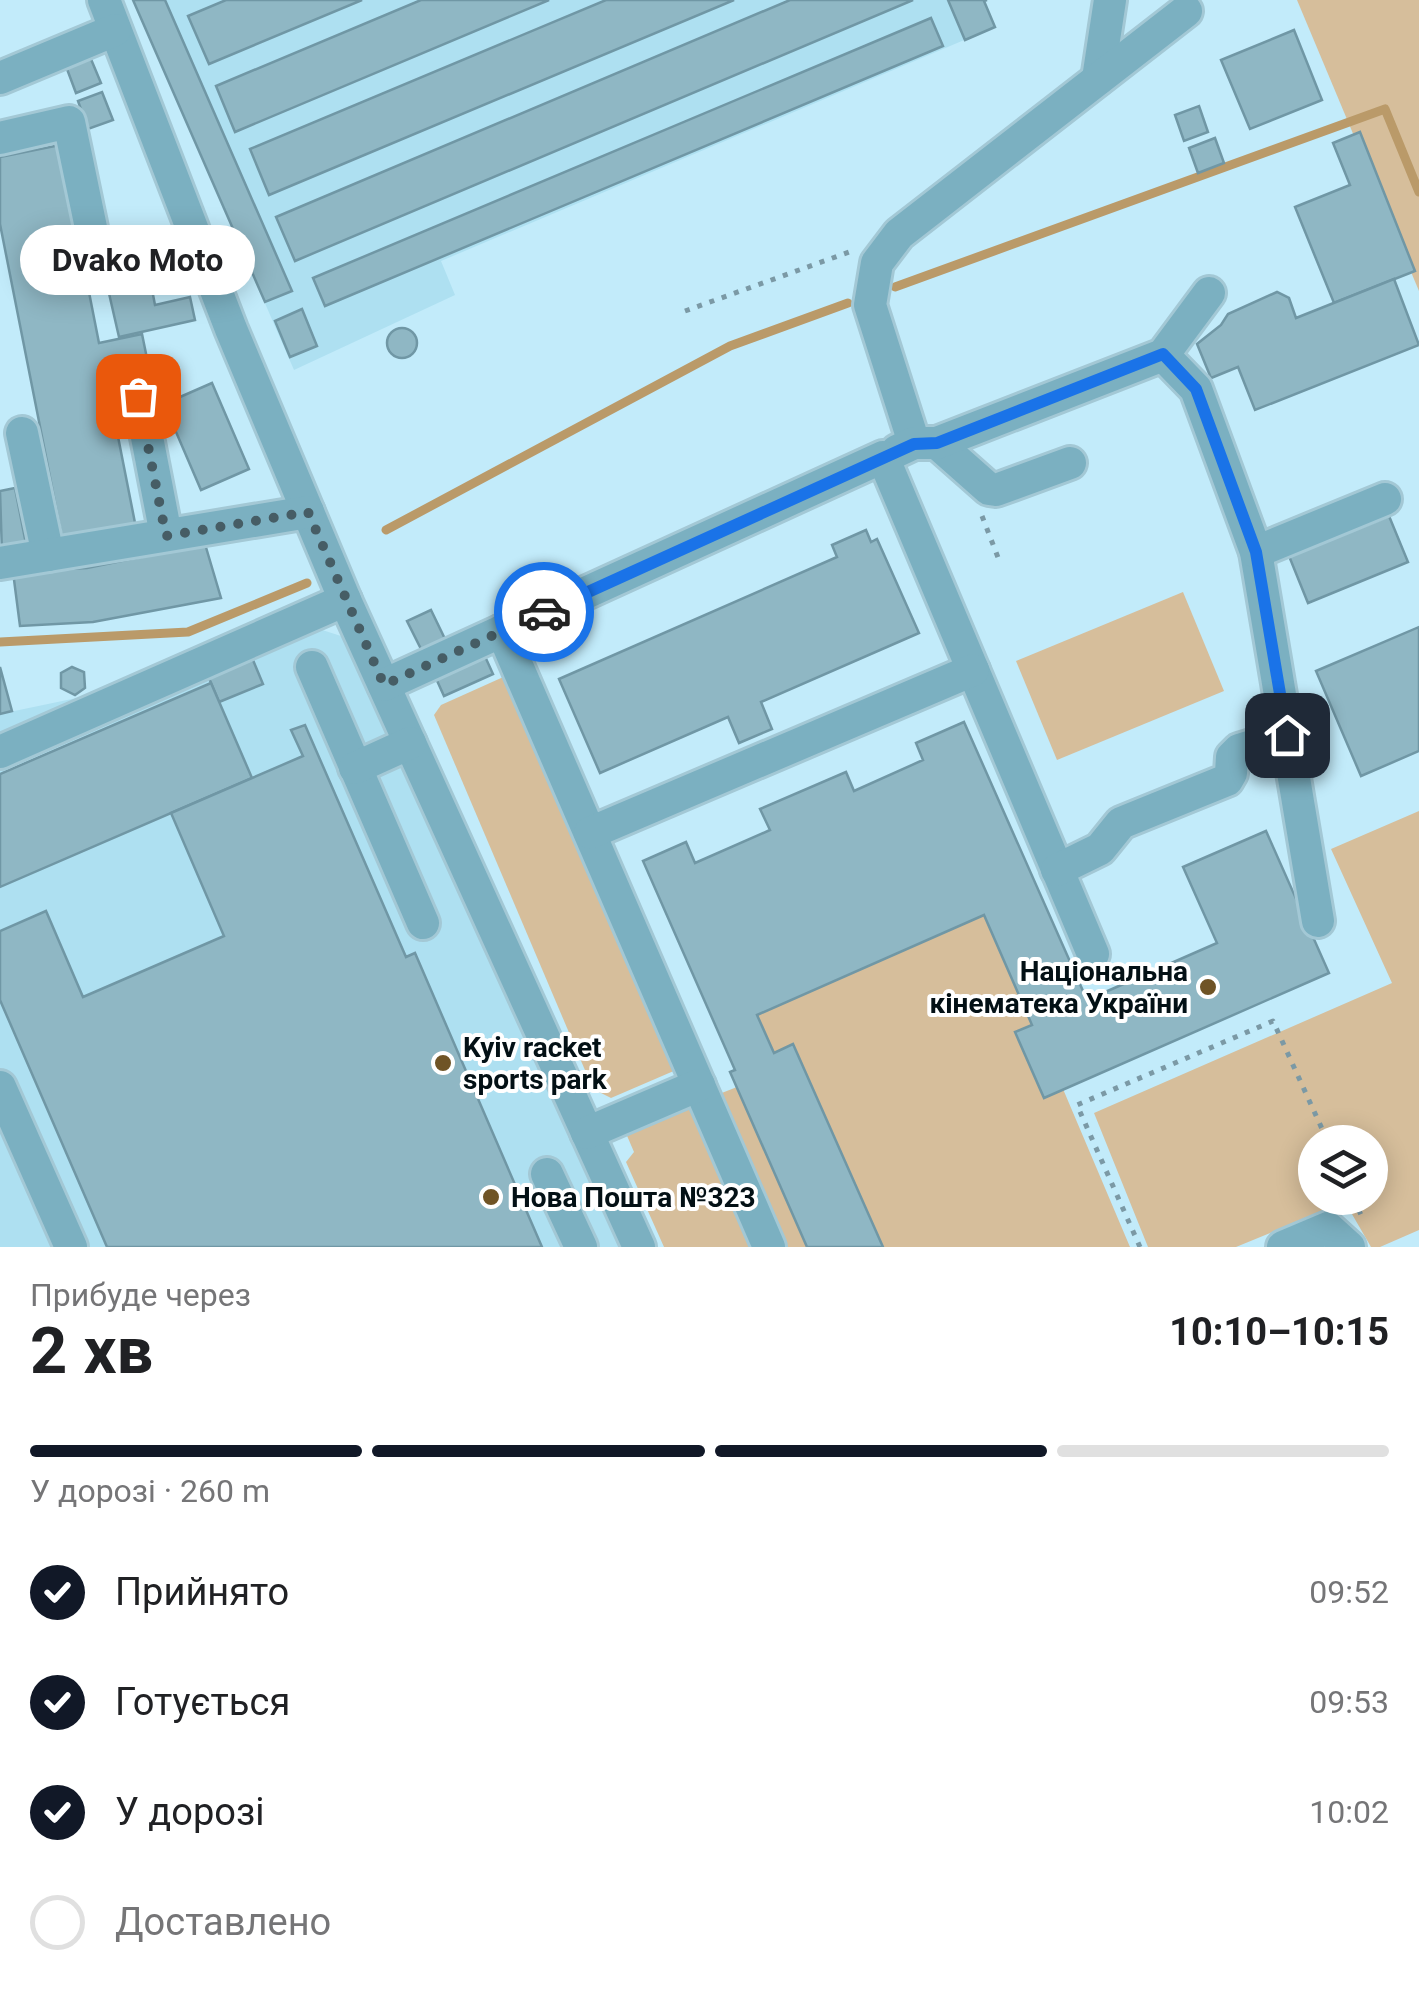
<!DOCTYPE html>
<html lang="uk">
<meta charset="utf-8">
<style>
body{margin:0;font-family:Roboto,sans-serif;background:#f2f2f2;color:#202124;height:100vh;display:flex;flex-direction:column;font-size:38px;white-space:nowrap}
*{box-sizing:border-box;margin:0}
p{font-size:32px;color:#757577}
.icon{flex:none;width:55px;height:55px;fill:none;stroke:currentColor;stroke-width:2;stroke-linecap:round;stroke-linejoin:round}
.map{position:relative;height:1247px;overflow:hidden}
.panel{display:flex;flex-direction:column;background:#fff;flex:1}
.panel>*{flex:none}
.buttons{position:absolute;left:1298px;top:1125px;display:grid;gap:20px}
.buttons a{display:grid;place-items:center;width:90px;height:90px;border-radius:50%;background:#fff;box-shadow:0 5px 25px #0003;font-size:50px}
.pin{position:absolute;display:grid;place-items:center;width:85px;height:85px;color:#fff;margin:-42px;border-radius:20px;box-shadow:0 5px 15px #0006}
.courier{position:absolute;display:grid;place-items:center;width:100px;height:100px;margin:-50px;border:8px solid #1a73e8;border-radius:50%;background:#fff;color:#222;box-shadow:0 2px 12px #0007}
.bubble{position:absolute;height:70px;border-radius:35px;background:#fff;box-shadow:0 5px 25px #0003;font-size:32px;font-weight:700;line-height:70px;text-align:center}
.overview em{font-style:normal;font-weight:700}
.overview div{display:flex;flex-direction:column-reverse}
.overview{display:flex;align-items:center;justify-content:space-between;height:170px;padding:0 30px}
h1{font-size:65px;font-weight:700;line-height:75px}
.bar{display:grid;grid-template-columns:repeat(4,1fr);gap:15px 10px;align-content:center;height:120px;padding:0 30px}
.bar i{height:12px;border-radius:8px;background:#e0e0e0}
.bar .active{background:#111827}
.bar p{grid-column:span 4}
ol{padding:0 30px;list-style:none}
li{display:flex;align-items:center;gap:30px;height:110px}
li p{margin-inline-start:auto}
li .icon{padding:10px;border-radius:50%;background:#111827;color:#fff;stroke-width:4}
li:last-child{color:#757577}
li i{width:55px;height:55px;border:5px solid #e0e0e0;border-radius:50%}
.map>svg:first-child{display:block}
</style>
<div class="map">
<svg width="1419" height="1247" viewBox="0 0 1419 1247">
<rect width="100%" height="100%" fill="#c2ebfa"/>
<g fill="#aee0f1">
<path d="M133 0H987L984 2 995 27 441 261 455 295 294 370Z"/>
<path d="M316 628 341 636 359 651 626 1247H0V714L206 671Z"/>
</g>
<g fill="#d6be9b" fill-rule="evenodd">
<path d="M1297 0H1419V291Z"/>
<path d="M1183 592 1224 691 1057 760 1016 661Z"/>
<path d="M512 673 676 1070 611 1098 593 1089 434 715 441 705Z"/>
<path d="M1419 811V1230L1380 1247H1371L1345 1202 1236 1247H1148L1094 1113 1392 983 1331 849ZM1315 1142H1370V1198H1315Z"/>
<path d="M984 915 1032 1025 1015 1033 1044 1098 1063 1089 1130 1247H883L794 1045 774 1053 757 1015Z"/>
<path d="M737 1087 807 1247H664L626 1162 634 1152 625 1131Z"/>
</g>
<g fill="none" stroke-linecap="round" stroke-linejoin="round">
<g stroke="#ba9a69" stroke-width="9">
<path d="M895 287 1385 109 1419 192"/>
<path d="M386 530 730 346 848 303"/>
<path d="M0 642 188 632 307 583"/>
</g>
</g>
<g fill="#8fb7c4" stroke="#7097a5" stroke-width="2.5">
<path d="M133 0H165L292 291 265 302Z"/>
<path d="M226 0H362L209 64 188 16Z"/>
<path d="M421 0H549L235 132 216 86Z"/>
<path d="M606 0H734L269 195 250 149Z"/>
<path d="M790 0H913L295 261 276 217Z"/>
<path d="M948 0H987L984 1 995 27 965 40Z"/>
<path d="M931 18 943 46 325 306 313 278Z"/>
<path d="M1294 30 1322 100 1250 129 1221 60Z"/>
<path d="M88 52 101 83 76 93 64 61Z"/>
<path d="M102 92 113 120 88 129 78 101Z"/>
<path d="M1199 106 1208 132 1184 141 1175 115Z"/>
<path d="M1360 132 1415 271 1334 303 1295 207 1350 185 1333 143Z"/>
<path d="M1215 138 1224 163 1198 173 1189 148Z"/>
<path d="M60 145 99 343 142 334 152 383 109 391 136 528 63 543 0 224V157Z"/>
<path d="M150 279 155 305 190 297 195 320 119 337 108 289Z"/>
<path d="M1394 279 1419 345 1255 410 1238 367 1211 378 1197 344 1221 325 1228 314 1277 292 1289 298 1296 318Z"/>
<path d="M302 309 317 346 290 357 275 321Z"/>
<circle cx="402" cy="343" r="15"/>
<path d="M212 383 249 469 201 490 164 404Z"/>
<path d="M15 488 27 549 2 554 0 491Z"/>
<path d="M1389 516 1408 562 1308 603 1289 556Z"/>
<path d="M866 530 871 542 877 539 919 633 761 702 772 729 739 743 728 717 600 773 559 679 837 557 832 545Z"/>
<path d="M205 544 221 598 93 622 20 626 13 572 87 568Z"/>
<path d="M431 610 445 639 422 651 407 621Z"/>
<path d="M1419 627V751L1361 776 1316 671Z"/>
<path d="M483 652 493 674 444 696 434 674Z"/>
<path d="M250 653 263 684 219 702 206 671Z"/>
<path d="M0 667 12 711 0 714Z"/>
<path d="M72 667 84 672 85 688 75 695 61 688V673Z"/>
<path d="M211 683 252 778 0 887V774Z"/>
<path d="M964 722 1087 1000 1217 943 1183 867 1266 831 1329 973 1044 1098 1015 1032 1032 1025 984 915 757 1015 774 1053 793 1044 883 1247H807L730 1072 735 1070 643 861 686 842 695 863 770 830 760 809 846 772 854 791 923 760 916 743Z"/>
<path d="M305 725 406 957 415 953 542 1247H107L0 1000V931L46 911 83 997 224 936 171 813 303 756 291 730Z"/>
</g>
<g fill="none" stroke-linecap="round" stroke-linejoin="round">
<g stroke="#a3c8d5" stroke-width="38">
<g id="minor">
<path d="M104 0 231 329 345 600 639 1247"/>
<path d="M0 78 115 30"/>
<path d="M1098 79 1110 0"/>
<path d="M0 138 69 122 100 271 204 259"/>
<path d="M1163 355 1196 389 1256 552 1318 921"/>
<path d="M139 396 166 535"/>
<path d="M22 433 48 555"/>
<path d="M914 443 870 305 877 263 899 234 1186 11"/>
<path d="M937 443 989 489 996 490 1070 463"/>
<path d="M897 451 914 443H937L1163 355 1209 293"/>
<path d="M1256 552 1385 499"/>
<path d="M0 563 308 512"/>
<path d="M502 631 769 1247"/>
<path d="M312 667 423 923"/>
<path d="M384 685 883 457 1093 954"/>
<path d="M0 752 345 600"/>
<path d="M355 768 410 743"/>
<path d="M590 833 973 670"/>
<path d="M1057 870 1100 849 1121 823 1227 780 1231 773 1232 757 1239 750 1287 735"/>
<path d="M0 1087 71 1247"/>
<path d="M587 1133 699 1085"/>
<path d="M547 1174 581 1247"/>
<path d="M1283 1247 1328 1228 1349 1247"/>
</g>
</g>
<g stroke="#7b99a5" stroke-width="5" stroke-dasharray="5 8" stroke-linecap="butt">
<path d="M685 311 852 251"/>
<path d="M982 516 999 560"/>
<path d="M1353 1198 1362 1217"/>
<path d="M1140 1247 1077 1105 1273 1021 1328 1142"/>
</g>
<use href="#minor" stroke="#7bb0c1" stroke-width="32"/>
</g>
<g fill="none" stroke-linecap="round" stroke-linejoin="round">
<path stroke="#465d65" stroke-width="10" stroke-dasharray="0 18" d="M138 396 166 536 308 512 384 685 544 612"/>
<path stroke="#1a73e8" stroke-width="12" d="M544 612 914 444 937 443 1163 354 1196 389 1256 552 1287 735"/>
</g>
<g fill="#6f5426" stroke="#fff" stroke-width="4">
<circle cx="1208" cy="987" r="10"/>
<circle cx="443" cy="1063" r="10"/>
<circle cx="491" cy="1197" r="10"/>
</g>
<g text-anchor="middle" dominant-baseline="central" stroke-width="8" stroke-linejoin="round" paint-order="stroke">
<g font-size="28" font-weight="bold" fill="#031015" stroke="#fff" text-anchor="start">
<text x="1188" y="971" text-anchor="end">Національна<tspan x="1188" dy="32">кінематека України</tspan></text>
<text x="463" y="1047">Kyiv racket<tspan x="463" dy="32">sports park</tspan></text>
<text x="511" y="1197">Нова Пошта №323</text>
</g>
</g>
</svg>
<div class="buttons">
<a><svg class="icon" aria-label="layers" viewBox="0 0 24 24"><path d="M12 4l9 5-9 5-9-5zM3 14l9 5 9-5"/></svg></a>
</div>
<div class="pin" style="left:138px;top:396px;background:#ea580c"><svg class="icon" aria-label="bag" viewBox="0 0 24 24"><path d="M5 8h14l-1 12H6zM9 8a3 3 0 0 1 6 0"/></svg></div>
<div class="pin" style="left:1287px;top:735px;background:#1f2937"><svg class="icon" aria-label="home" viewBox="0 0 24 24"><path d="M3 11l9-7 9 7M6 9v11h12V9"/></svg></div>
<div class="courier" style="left:544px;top:612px"><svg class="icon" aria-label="car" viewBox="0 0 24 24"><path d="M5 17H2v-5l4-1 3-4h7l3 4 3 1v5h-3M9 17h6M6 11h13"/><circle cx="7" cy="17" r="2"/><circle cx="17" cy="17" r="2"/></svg></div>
<div class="bubble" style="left:20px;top:225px;width:235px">Dvako Moto</div>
</div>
<section class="panel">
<div class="overview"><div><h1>2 хв</h1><p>Прибуде через</p></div><em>10:10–10:15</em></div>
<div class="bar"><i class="active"></i><i class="active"></i><i class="active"></i><i></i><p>У дорозі · 260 m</p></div>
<ol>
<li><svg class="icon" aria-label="check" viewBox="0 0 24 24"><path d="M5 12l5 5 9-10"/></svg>Прийнято<p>09:52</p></li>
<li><svg class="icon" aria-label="check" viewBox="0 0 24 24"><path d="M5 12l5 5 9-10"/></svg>Готується<p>09:53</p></li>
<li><svg class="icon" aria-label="check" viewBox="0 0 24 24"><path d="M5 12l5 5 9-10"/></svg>У дорозі<p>10:02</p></li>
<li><i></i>Доставлено</li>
</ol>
</section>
